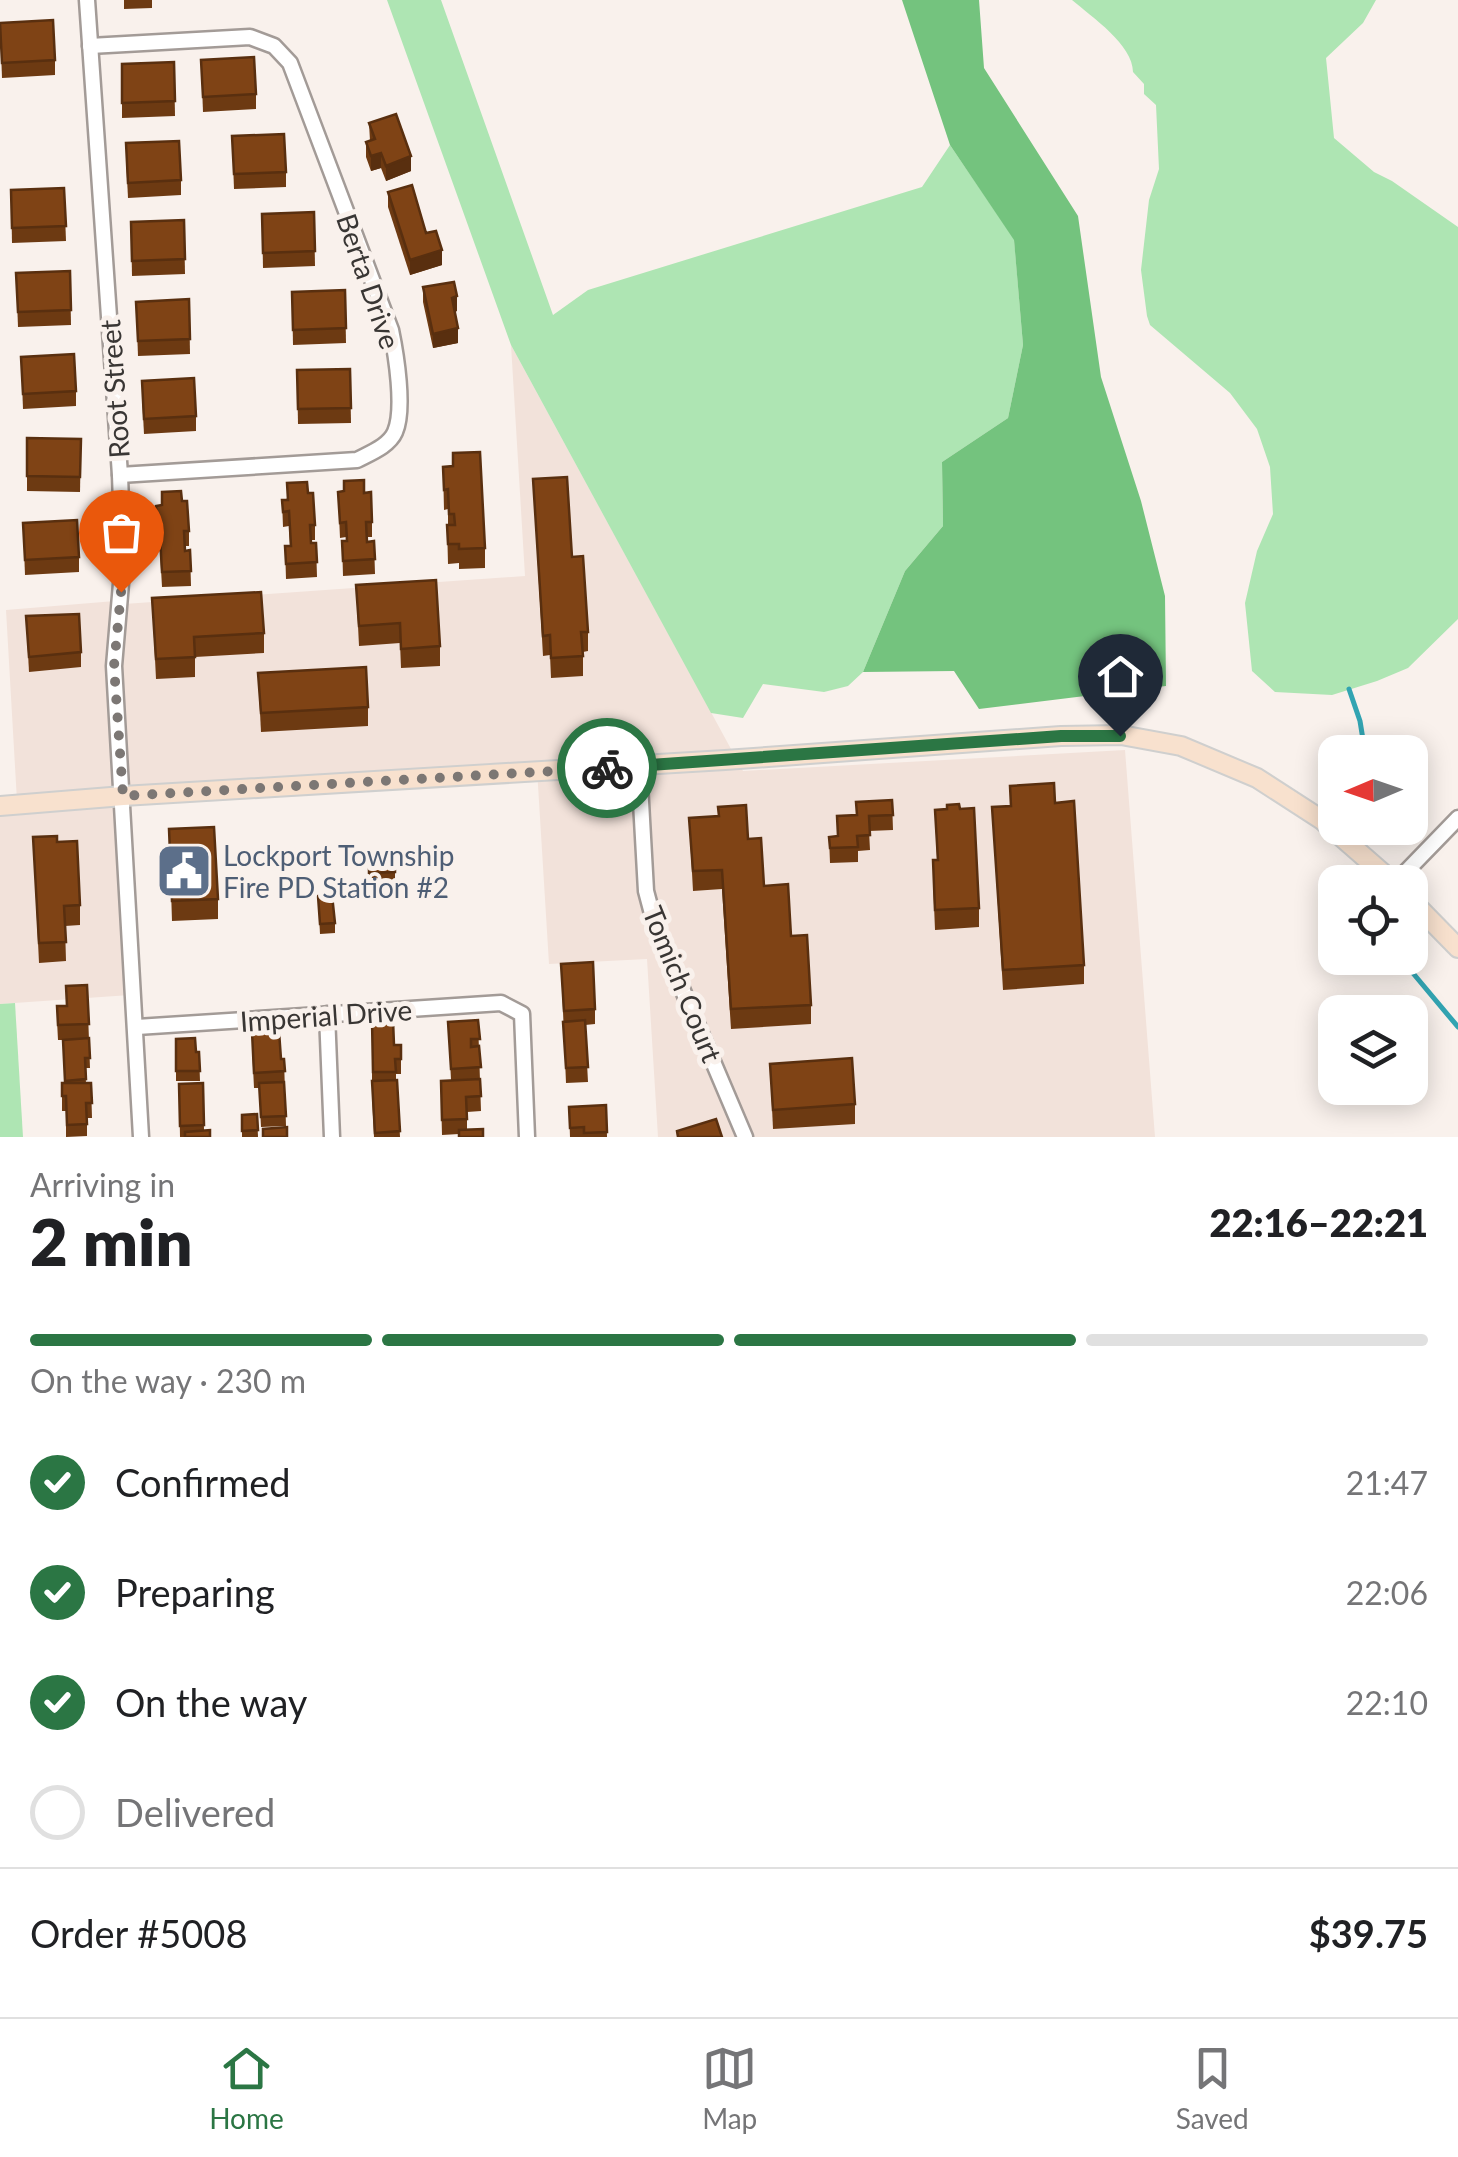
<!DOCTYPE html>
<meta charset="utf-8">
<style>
body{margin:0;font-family:Lato,sans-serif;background:#f2f2f2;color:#202124;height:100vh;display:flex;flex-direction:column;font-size:38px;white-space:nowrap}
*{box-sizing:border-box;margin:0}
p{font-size:32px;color:#757577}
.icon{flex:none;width:55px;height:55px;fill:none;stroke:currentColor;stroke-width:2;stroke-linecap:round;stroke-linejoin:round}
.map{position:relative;height:1137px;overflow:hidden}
.side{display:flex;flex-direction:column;background:#fff;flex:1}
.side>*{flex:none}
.needle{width:65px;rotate:268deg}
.buttons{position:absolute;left:1318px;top:735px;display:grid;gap:20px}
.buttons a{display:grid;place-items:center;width:110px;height:110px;border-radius:20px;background:#fff;box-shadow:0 5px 25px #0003;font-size:50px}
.pin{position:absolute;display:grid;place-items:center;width:85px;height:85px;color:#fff;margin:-102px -42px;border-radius:50% 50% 50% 0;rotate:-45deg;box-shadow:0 0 10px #0007}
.pin .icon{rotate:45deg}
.courier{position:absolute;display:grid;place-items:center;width:100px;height:100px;margin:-50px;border:8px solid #2b7644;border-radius:50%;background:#fff;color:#222;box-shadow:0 2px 12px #0007}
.overview em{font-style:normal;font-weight:800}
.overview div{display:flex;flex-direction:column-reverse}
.overview{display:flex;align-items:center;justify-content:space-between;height:170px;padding:0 30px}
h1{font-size:65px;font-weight:800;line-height:75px}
.bar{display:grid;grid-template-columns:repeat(4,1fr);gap:15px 10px;align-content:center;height:120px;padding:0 30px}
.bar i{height:12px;border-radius:8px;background:#e0e0e0}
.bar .on{background:#2b7644}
.bar p{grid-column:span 4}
.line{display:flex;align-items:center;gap:25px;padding:0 30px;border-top:2px solid #e0e0e0}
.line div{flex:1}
ol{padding:0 30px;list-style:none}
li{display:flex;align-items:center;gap:30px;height:110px}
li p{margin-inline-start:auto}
li .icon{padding:10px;border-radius:50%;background:#2b7644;color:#fff;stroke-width:4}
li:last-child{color:#757577}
li i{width:55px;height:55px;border:5px solid #e0e0e0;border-radius:50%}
.tabs{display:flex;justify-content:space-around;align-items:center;height:140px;border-top:2px solid #e0e0e0;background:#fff;font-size:28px;color:#757577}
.tabs a{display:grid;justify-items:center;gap:5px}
.tabs .on{color:#2b7644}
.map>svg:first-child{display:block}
</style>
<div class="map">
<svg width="1458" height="1137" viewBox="0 0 1458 1137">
<rect width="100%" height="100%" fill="#f9f1ec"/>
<g fill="#f2e2da">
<path d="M511 345 743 771 1125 750 1155 1137H658L647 959 549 964 537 769 17 801 6 610 115 601 124 604 525 576Z"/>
<path d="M118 801 130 995 0 1004V811Z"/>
</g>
<g fill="#aee5b3">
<path d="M387 0H441L553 315 588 290 922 187 950 145 1014 239 1023 345 1008 418 942 462 943 526 905 571 863 672 848 686 824 692 763 684 743 718 711 713 511 345Z"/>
<path d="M1072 0H1376L1363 23 1326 58 1334 138 1374 172 1392 181 1458 227V619L1408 668 1377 681 1332 695 1275 692 1252 671 1245 603 1257 551 1273 514 1270 467 1257 429 1230 393 1150 325 1147 316 1141 270 1149 200 1159 169 1156 105 1144 94V84L1133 72C1133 45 1092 17 1072 0Z"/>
<path d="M15 1003 23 1137H0V1004Z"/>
</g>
<path fill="#74c37e" d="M902 0H979L984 68 1078 216 1101 377 1141 501 1165 596 1166 686 979 709 954 671 863 672 905 571 943 526 942 462 1008 418 1023 345 1014 240 950 145Z"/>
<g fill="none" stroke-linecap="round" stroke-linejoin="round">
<g stroke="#32a4b2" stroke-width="5">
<path d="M1349 689 1360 721 1365 752"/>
<path d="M1387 958 1412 972 1458 1027"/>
</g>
<g stroke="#a39b97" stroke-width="19">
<g id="minor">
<path d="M87 0 120 475 123 560 114 666 141 1137"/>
<path d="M90 46 250 37 274 46 290 63 391 330C396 354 405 409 395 432 389 446 370 453 357 460L120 475"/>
<path d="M639 766 646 891 655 925 745 1137"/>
<path d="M1396 882 1458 818"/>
<path d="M327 1014 332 1137"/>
<path d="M137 1027 501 1003 522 1014 527 1137"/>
</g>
</g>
<g stroke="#cfcfce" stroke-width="22">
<g id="major">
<path d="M0 806 123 796 725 760 1061 736 1121 735 1181 746 1257 778 1322 820 1393 882"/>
<path d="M1410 899 1458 948"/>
</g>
</g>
<use href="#minor" stroke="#fff" stroke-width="14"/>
<use href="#major" stroke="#f8e1ce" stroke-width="18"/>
</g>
<g fill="#6d3a12">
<path d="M124 0H152V8L124 9Z"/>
<path d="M0 23 55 60V75L2 78Z"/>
<path d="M201 60 256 94V109L203 112Z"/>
<path d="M174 62 175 116 122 118V64Z"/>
<path d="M369 123 411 171 386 181 381 168 371 171 366 157V142L370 141Z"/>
<path d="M232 136 286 172V187L234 189Z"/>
<path d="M126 158 181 180V195L128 198Z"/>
<path d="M64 188 66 241 12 243 11 190Z"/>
<path d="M388 192 426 233 442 265 410 275 388 207Z"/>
<path d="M314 212 315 266 263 268 262 214Z"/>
<path d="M184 220 185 274 132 276 131 222Z"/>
<path d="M70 271 71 325 18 327 16 273Z"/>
<path d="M423 287 457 311 455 312 458 343 433 348 423 302Z"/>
<path d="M345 290 346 343 293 345 292 292Z"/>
<path d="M189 299 190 354 138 356 136 302Z"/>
<path d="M21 357 76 391V406L23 409Z"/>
<path d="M350 369 351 423 298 424 297 370Z"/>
<path d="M142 396 196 416V431L144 434Z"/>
<path d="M27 438 81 439 80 492 27 491Z"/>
<path d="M443 467 485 548V568L459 569V563L448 564 447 525H448V509L444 510Z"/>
<path d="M533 479 572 557 588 632V651L583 652V676L551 678 550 655 543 656Z"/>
<path d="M338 492 364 493 372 522V537H367V542L374 541 375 574 343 576 342 541H346V537L340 538Z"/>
<path d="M308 493 315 525V540H311V543H316L317 577 286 579 285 546H290L289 526 283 527 282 500Z"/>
<path d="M182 501 189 531V546H185V551L190 550 191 586 162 587 160 551 158 552 156 506Z"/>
<path d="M23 523 79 557V572L25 575Z"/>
<path d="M356 585 440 646V666L401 668 400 643 359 646Z"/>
<path d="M152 598 264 633V653L195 657V677L156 679Z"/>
<path d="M26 616 81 652V667L29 672Z"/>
<path d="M258 673 368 707V726L261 732Z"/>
<path d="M1010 786 1055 803 1084 965V984L1003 990 992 807 1010 806Z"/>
<path d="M892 800 893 830 869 831 870 850 858 851V862L830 863 829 837 837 836 856 815Z"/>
<path d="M935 810 979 908V927L935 930 933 880V860H937Z"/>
<path d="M689 818 748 839 764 886 791 936 811 1005V1024L731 1029 722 889 693 891Z"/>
<path d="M169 829 218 899V919L172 921Z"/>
<path d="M33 837 57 842 80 905V925L65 926 66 961 39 963Z"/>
<path d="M369 853H395V882L369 883Z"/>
<path d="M318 896 335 923V933L320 934Z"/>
<path d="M561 964 595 1009V1024L585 1025 588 1082 566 1083Z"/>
<path d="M87 985 90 1068H85L86 1083H91L92 1118H87V1136L66 1137V1111H62V1083H65L63 1040H58L57 1021 66 1006Z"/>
<path d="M372 1020 394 1045H401V1074H396V1080H397L400 1137H374L372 1096Z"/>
<path d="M478 1020 481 1111 467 1112V1129L459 1134 442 1135 441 1096 451 1080 448 1022Z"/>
<path d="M176 1039 196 1052H199L200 1081H176Z"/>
<path d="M252 1047 281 1059H284L286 1126 261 1127 259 1088H254Z"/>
<path d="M770 1064 855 1104V1124L773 1129Z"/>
<path d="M203 1083 204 1130 210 1137H180L179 1084Z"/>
<path d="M606 1105 607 1137H570L569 1107Z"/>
<path d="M257 1114 258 1137H242V1115Z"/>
</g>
<g fill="#592f0f">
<path d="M381 153V168L371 171V156Z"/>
<path d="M411 156V171L386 181V166Z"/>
<path d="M442 250V265L410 275V260Z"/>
<path d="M457 296V311L452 312V298Z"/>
<path d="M458 328V343L433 348V334Z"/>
</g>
<g fill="#7f4315" stroke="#592f0f" stroke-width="2.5">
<path d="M53 20 55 60 2 63 0 23Z"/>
<path d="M254 57 256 94 203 97 201 60Z"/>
<path d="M174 62 175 101 122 103V64Z"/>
<path d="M396 114 411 156 386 166 381 153 371 156 366 142 375 139 369 123Z"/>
<path d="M284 134 286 172 234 174 232 136Z"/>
<path d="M179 141 181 180 128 183 126 143Z"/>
<path d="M412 185 426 233 436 231 442 250 410 260 388 192Z"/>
<path d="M64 188 66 226 12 228 11 190Z"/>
<path d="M314 212 315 251 263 253 262 214Z"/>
<path d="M184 220 185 259 132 261 131 222Z"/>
<path d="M70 271 71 310 18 312 16 273Z"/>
<path d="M454 282 457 296 452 298 458 328 433 334 423 287Z"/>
<path d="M345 290 346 328 293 330 292 292Z"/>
<path d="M189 299 190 339 138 341 136 302Z"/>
<path d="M74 354 76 391 23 394 21 357Z"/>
<path d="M350 369 351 408 298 409 297 370Z"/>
<path d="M194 378 196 416 144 419 142 381Z"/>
<path d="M27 438 81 439 80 477 27 476Z"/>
<path d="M480 452 485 548 459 549V544H448L447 525H455L454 514H449L448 489 444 490 443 467 453 466V453Z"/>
<path d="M567 477 572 557 583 556 588 632H581L583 656 551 658 550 635 543 636 533 479Z"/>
<path d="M364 480V493L371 492 372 522H366L367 542 374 541 375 559 343 561 342 541H347L346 522 340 523 338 492 344 491V481Z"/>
<path d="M307 482 308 493H313L315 525H310L311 543H316L317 562 286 564 285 546H291L289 511 283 512 282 500H288L287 483Z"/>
<path d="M181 491 182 501H187L189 531H184L185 551 190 550 191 571 162 572 160 536 158 537 156 506 162 505V492Z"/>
<path d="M77 520 79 557 25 560 23 523Z"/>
<path d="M436 580 440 646 401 649 400 623 359 626 356 585Z"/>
<path d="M261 592 264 633 194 637 195 657 156 659 152 598Z"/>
<path d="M79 614 81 652 29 657 26 616Z"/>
<path d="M366 667 368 707 261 713 258 673Z"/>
<path d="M1054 783 1055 803 1074 801 1084 965 1003 970 992 807 1011 806 1010 786Z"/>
<path d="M892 800 893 815 869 816 870 835 857 836 858 847 830 848 829 837 838 836 837 816 857 815 856 802Z"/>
<path d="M959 804 960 809 974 808 979 908 935 910 933 860H938L935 810 947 809V805Z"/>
<path d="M746 805 748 839 761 838 764 886 788 884 791 936 807 935 811 1005 731 1009 722 870 693 871 689 818 719 816 718 807Z"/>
<path d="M214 827 218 899 172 901 169 829Z"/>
<path d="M57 836V842L77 841 80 905 64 906 66 942 39 943 33 837Z"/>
<path d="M369 853H395V872L369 873Z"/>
<path d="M332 895 335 923 320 924 318 896Z"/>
<path d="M593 962 595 1009 564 1011 561 964Z"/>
<path d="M87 985 89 1024 58 1025 57 1006H67L66 986Z"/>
<path d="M372 1020H393L394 1045H401V1059H395L396 1072H373Z"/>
<path d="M478 1020 480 1039H471V1047L479 1046 481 1067 451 1069 448 1022Z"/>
<path d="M585 1020 588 1067 566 1068 563 1022Z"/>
<path d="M279 1031 281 1059H284L285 1071 254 1073 252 1032Z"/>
<path d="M89 1038 90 1058H85L86 1079 65 1081 63 1040Z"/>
<path d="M195 1038 196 1052H199L200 1071H176V1039Z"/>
<path d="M852 1058 855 1104 773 1110 770 1064Z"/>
<path d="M480 1079 481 1096 466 1097 467 1119 442 1120 441 1081Z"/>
<path d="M397 1080 400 1131 375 1133 372 1081Z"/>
<path d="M284 1082 286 1116 261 1117 259 1083Z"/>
<path d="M62 1083H91L92 1103H86L87 1124 67 1125 66 1096H62Z"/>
<path d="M203 1083 204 1125 180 1126 179 1084Z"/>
<path d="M606 1105 607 1132 584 1133V1127L570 1128 569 1107Z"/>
<path d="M257 1114 258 1130 242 1131V1115Z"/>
<path d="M716 1119 722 1137H678L677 1131Z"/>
<path d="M287 1127V1137H263V1129Z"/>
<path d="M483 1129V1137H459V1130Z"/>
<path d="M210 1130V1137H185V1132Z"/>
</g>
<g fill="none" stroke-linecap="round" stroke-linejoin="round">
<path stroke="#7c7774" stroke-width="10" stroke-dasharray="0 18" d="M121 592 114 666 123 796 607 768"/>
<path stroke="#2b7644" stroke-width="12" d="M607 768 1061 736H1120"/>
</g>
<defs>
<g id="civic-square" transform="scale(2.875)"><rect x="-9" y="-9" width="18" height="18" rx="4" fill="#5c6f8a" stroke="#f9f1ec"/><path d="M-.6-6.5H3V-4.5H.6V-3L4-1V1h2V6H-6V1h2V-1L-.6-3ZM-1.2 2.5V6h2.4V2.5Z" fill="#fff"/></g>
</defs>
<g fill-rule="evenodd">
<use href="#civic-square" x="184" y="871"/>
</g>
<g text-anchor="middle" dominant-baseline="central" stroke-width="10" stroke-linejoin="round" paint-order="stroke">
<g font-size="28" fill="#393634" stroke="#f9f1ec">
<text transform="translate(369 281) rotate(71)">Berta Drive</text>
<text transform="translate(114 389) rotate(-94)">Root Street</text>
<text transform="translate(683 984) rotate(68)">Tomich Court</text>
<text transform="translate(326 1015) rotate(-4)">Imperial Drive</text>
</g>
<g font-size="28" fill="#4e5e75" stroke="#f9f1ec" text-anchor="start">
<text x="223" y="855">Lockport Township<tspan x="223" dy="32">Fire PD Station #2</tspan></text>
</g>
</g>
</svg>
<div class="buttons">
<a><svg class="needle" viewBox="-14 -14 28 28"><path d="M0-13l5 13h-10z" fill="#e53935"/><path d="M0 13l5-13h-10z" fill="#757577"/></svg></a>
<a><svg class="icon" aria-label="locate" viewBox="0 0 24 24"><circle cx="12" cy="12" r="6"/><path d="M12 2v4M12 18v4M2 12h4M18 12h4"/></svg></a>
<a><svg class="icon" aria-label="layers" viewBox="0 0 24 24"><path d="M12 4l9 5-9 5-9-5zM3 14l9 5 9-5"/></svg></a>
</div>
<div class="pin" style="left:121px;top:592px;background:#ea580c"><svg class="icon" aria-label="bag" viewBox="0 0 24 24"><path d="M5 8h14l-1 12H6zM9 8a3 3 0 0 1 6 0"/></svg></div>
<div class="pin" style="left:1120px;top:736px;background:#1f2937"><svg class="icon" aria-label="home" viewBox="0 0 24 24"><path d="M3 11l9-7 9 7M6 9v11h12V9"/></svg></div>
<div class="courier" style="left:607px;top:768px"><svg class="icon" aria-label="bike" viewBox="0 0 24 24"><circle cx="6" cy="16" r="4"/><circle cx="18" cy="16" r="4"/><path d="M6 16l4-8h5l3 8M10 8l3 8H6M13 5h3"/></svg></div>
</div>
<section class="side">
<div class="overview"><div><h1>2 min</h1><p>Arriving in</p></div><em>22:16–22:21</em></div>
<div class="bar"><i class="on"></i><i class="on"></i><i class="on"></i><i></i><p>On the way · 230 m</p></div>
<ol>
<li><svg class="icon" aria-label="check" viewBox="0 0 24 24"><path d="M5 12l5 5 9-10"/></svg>Confirmed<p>21:47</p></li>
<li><svg class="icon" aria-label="check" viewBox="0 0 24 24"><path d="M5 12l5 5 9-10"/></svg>Preparing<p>22:06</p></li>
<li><svg class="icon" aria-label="check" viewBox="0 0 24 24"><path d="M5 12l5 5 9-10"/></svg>On the way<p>22:10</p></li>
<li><i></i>Delivered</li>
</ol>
<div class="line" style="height:130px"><div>Order #5008</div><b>$39.75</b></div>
</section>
<nav class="tabs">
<a class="on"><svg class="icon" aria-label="home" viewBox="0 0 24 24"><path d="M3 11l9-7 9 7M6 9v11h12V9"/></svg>Home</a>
<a><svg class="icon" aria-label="map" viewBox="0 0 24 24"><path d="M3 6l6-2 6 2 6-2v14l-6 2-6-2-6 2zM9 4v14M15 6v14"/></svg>Map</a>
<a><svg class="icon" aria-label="saved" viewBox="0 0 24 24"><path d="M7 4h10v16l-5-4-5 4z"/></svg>Saved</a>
</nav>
